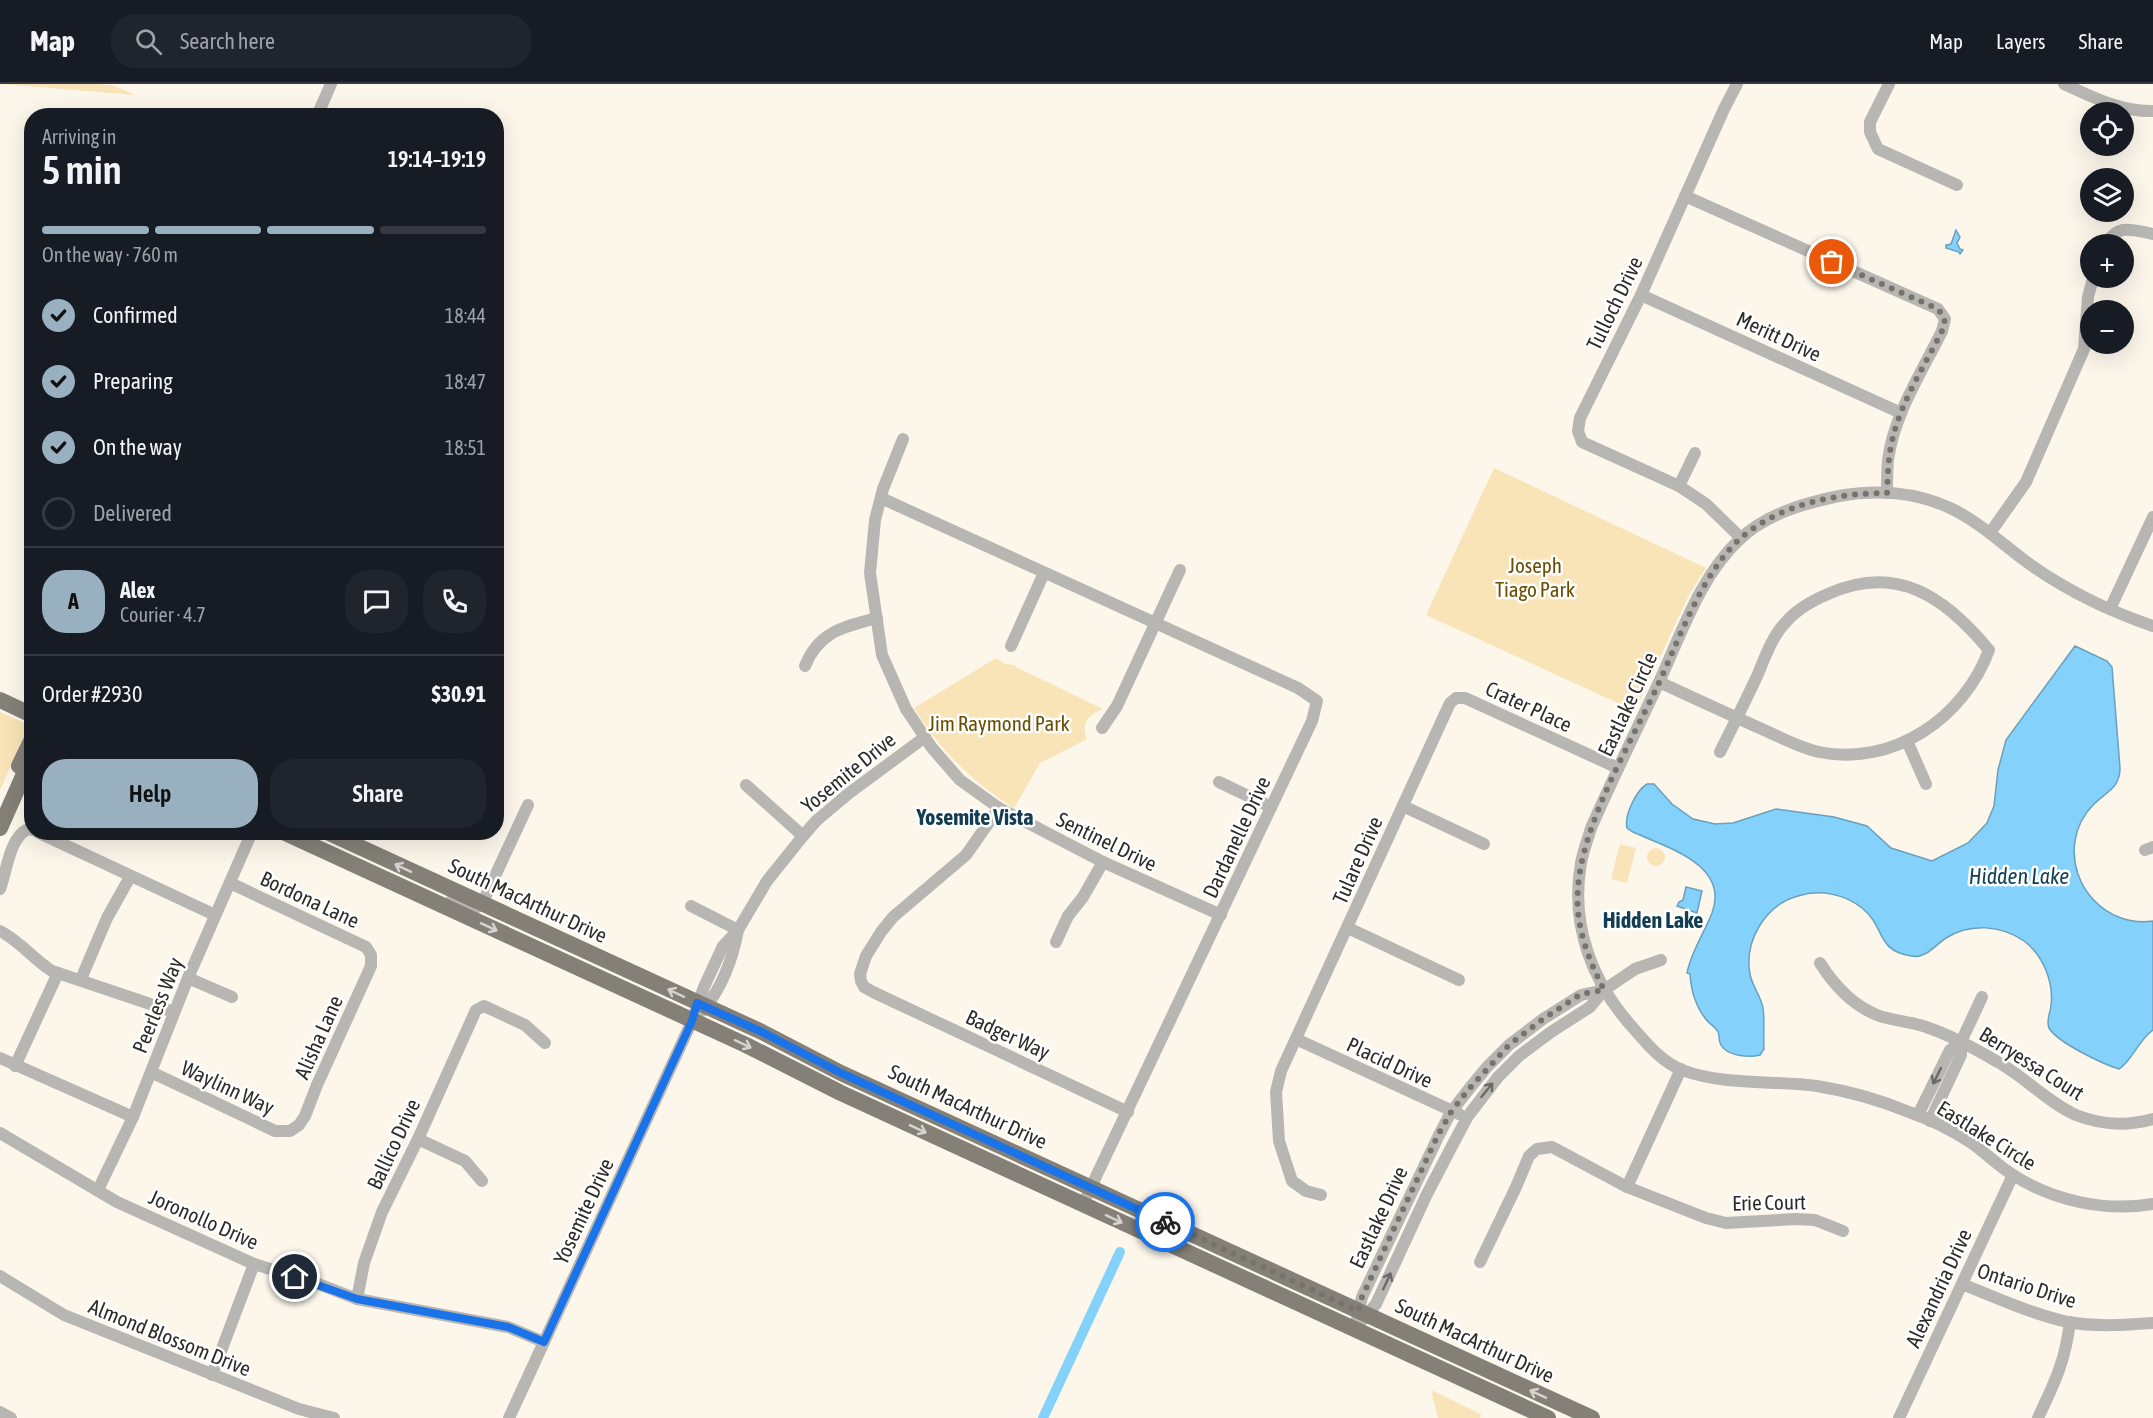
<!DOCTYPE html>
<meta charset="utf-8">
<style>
body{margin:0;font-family:"Asap Condensed",sans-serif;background:#20242c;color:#f1f3f6;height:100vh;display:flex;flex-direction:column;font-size:22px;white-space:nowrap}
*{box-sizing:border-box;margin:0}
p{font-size:20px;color:#9ea1a6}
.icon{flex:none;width:33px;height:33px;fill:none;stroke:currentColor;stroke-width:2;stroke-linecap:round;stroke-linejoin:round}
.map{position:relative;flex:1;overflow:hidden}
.details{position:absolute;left:24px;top:24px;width:480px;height:732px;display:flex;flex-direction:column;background:#171b24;border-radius:24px;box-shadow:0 6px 24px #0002}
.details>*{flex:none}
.fabs{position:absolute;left:2080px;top:18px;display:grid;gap:12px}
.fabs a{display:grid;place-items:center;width:54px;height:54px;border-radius:50%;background:#171b24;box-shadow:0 6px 24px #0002;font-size:30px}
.pin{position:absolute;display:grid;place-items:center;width:51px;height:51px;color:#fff;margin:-26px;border:3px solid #fff;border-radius:50%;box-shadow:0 2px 6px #0007}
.courier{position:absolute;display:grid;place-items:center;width:60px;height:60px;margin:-30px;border:4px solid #1a73e8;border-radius:50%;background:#fff;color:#222;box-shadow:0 2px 8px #0007}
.summary em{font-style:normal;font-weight:600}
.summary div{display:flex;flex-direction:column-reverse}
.summary{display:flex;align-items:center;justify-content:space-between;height:102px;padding:0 18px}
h1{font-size:39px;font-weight:600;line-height:45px}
.bar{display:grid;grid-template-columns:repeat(4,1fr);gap:9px 6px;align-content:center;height:72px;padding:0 18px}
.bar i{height:8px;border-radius:4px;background:#363941}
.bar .current{background:#98b0bf}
.bar p{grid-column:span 4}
.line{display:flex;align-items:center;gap:15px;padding:0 18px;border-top:2px solid #363941}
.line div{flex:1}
.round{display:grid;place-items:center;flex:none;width:63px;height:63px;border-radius:24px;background:#20242c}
ol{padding:0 18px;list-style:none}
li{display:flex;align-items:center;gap:18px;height:66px}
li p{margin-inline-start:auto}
li .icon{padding:6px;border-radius:50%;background:#98b0bf;color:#111;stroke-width:4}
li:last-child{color:#9ea1a6}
li i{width:33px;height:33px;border:3px solid #363941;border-radius:50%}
.cta{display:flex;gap:12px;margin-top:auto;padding:12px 18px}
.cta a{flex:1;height:69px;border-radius:24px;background:#98b0bf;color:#111;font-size:24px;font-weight:600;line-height:69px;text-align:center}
.cta a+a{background:#20242c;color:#f1f3f6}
header{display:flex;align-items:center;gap:36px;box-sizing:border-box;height:84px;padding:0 30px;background:#171b24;border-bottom:2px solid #363941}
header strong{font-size:28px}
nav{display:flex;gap:33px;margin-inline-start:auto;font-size:21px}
.search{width:420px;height:54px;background:#20242c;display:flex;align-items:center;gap:15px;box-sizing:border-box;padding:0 21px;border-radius:24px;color:#9ea1a6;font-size:22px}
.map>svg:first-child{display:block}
</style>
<header>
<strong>Map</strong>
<div class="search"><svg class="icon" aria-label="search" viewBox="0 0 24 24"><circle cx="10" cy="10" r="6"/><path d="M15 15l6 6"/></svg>Search here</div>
<nav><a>Map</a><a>Layers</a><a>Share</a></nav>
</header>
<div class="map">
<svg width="2153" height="1334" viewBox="0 0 2153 1334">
<rect width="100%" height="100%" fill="#fcf6eb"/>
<g fill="#f9e4b7">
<path d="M1 0H100L114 2 135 11Z"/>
<path d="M1494 384 1706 484 1688 513 1635 627 1426 531Z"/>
<path d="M996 574 1005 580 1015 581 1016 583 1103 625C1089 631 1080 638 1087 655L1040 679 1014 724C972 698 940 666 914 624Z"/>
<path d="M0 628 29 641 0 706Z"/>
<path d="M1620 760 1636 764 1627 799 1611 795Z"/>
<circle cx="1656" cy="773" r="9"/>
<path d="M1431 1306 1481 1330 1480 1334H1438Z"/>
</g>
<g fill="#84d1fc" stroke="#6aa0bc" stroke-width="1.5">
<path d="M1956 146 1960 153 1957 159 1960 165 1963 166 1960 170 1959 168 1946 164V161L1951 160Z"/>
<path d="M2075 562 2107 577 2112 583 2120 684C2120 704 2106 708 2094 720 2084 730 2077 743 2075 757 2068 802 2107 844 2153 837V946C2138 956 2133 976 2119 985 2103 980 2058 959 2049 944 2046 937 2050 929 2051 922 2054 898 2043 871 2024 857 2001 841 1970 839 1946 854 1935 861 1926 875 1911 872 1875 866 1886 843 1862 824 1844 810 1820 805 1798 812 1765 821 1744 857 1750 890 1752 902 1761 912 1763 924 1765 937 1763 951 1764 965L1760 971C1749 974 1727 972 1721 961 1718 957 1720 952 1718 948 1715 942 1708 939 1705 934 1695 921 1691 906 1690 890L1687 889C1691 868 1704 849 1712 829 1730 780 1665 763 1633 748L1627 744C1624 731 1636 707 1647 700H1654L1672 720 1693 735 1715 740 1733 739 1776 725 1834 733 1867 742 1891 764 1932 777 1968 759 1987 739 1994 722 1998 686 2006 656Z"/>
<path d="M1686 803 1702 807 1697 829 1677 822 1679 818 1683 816Z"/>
</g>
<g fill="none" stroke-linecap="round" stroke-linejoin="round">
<path stroke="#84d1fc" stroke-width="10" d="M1043 1334 1120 1168"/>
<g stroke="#b8b6b2" stroke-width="12">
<path d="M1737 0 1724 25 1641 211 1580 334 1578 347 1582 358 1679 402 1706 420 1741 454"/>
<path d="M1889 0 1870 38V48L1878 65 1957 101"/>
<path d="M2064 0C2092 13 2121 28 2153 27"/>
<path d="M317 32 331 0"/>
<path d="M1685 112 1938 225 1945 235 1942 247C1922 288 1894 330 1888 376 1887 387 1887 398 1887 409"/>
<path d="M2106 160C2118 139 2132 146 2153 150"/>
<path d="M1641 211 1901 329"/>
<path d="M903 355 883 405 875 436 870 489 882 571 906 625 932 664 960 696 999 724 1103 778 1221 831"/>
<path d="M1679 402 1695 369"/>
<path d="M881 414 1298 604 1317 617 1312 637 1083 1120"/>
<path d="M1990 449 2026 398 2084 265 2088 213 2093 194"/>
<path d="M2110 525 2153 433"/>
<path d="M2153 542C2109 527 2062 504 2024 476 2000 458 1978 437 1950 424 1916 408 1876 405 1839 412 1805 419 1766 430 1740 455 1701 491 1682 548 1660 596 1637 645 1613 694 1591 744 1588 755 1583 767 1581 779 1570 841 1592 899 1634 945 1648 961 1662 978 1682 986 1725 1002 1773 996 1817 1002 1848 1007 1880 1016 1909 1028 1929 1035 1952 1046 1970 1058 1985 1068 1998 1082 2013 1091 2054 1117 2105 1128 2153 1120"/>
<path d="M1011 562 1044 489"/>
<path d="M805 582C819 547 844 543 877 534"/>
<path d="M1659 598C1694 614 1728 630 1764 646 1782 654 1800 664 1819 668 1893 683 1964 634 1989 566 1945 513 1897 479 1828 510 1814 516 1796 526 1786 538 1773 551 1765 573 1758 590 1746 616 1733 642 1720 668"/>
<path d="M1102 644 1117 622 1180 486"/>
<path d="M1907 657 1926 700"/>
<path d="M1219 698 1271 723"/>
<path d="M746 701 803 752"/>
<path d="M1403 722 1484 760"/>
<path d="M999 724 966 771 893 833 881 848 866 872 860 890 861 897 864 903 873 908 1128 1028"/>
<path d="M37 748 215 831"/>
<path d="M2145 766 2153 763"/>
<path d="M0 805C7 787 9 754 28 745L32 746"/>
<path d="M451 817C462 821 472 829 482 820L528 721"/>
<path d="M691 822 738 846"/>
<path d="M1348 844 1459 896"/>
<path d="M0 847C20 857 33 875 52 887L174 928"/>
<path d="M1056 858 1068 832 1083 813 1103 778"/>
<path d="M1820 879C1834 901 1852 921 1877 931 1892 937 1910 937 1926 943 1950 951 1974 964 1996 977 2024 992 2047 1018 2076 1031 2101 1041 2128 1042 2153 1035"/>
<path d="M188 894 232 913"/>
<path d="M81 895 107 834 130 793"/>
<path d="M702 927C721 907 733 874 738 846"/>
<path d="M1296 955 1459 1030"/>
<path d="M0 974 133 1033"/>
<path d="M15 982 58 889"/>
<path d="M151 988 275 1047H290L299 1041 305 1032 317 1001 371 882V871L366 863 230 799"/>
<path d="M1918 1031 1950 966 1961 958 1982 913"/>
<path d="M1930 1037 1961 971V958"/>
<path d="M0 1049 117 1118 254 1180 316 1199 357 1215 508 1243 544 1258"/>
<path d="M418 1055 465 1077 482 1097"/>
<path d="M1627 1103 1681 985"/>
<path d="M98 1106 133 1033 188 894 252 748"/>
<path d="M1321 1111 1306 1107 1292 1097 1279 1057 1276 1008 1281 987 1450 619 1456 614H1465L1618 684"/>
<path d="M1480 1178 1516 1103 1529 1072 1537 1065 1552 1063 1627 1103 1706 1134 1726 1139 1796 1135 1815 1136 1843 1147"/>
<path d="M0 1192 64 1231 299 1325 334 1334"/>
<path d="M1962 1200C1997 1214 2032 1230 2068 1238 2095 1243 2126 1241 2153 1239"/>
<path d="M357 1215 364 1179 382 1128 418 1055 476 926 484 922 525 941 545 959"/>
<path d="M1357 1235 1362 1213 1439 1051 1451 1028 1469 1005 1487 983 1509 961 1543 935 1581 911 1604 906"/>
<path d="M1355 1245 1376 1220 1427 1110 1452 1062 1468 1032 1498 993 1519 972 1551 948 1590 923 1604 906 1635 885 1661 876"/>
<path d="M212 1291 254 1180"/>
<path d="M0 1328 11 1334"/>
<path d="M509 1334 692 937 704 903 723 862 738 846 767 797 803 752 816 737 848 710 925 653"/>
<path d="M1899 1334 2013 1091"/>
<path d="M2038 1334C2055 1298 2065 1278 2070 1238"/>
</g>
<g stroke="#848078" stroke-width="16">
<path d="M0 616 32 631"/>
<path d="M19 682 32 655"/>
<path d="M0 744 32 672"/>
<path d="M283 748 746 961 841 1009 1548 1334"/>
<path d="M327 748 762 948 841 989 1592 1334"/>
</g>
</g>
<defs><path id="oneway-shaft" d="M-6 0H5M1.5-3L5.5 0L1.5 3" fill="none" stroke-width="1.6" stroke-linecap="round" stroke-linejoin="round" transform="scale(1.5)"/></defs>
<g stroke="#d4d3d0">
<use href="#oneway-shaft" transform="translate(403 784) rotate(-155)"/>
<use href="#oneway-shaft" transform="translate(489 843) rotate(25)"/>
<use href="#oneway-shaft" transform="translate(676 909) rotate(-155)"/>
<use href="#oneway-shaft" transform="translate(743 960) rotate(25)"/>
<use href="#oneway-shaft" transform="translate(918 1045) rotate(25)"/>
<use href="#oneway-shaft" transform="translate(1114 1135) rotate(25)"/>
<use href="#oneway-shaft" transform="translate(1538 1310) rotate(-155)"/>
</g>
<g stroke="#6c6a66">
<use href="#oneway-shaft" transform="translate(1937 992) rotate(116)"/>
<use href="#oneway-shaft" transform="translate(1487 1006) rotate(-51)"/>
<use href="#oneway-shaft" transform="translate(1387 1197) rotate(-65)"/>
</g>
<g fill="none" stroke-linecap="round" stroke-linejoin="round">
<path stroke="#76736c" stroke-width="6" stroke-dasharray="0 10.8" d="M1165 1138 1358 1227 1362 1213 1438 1051 1451 1028 1469 1005 1509 961 1543 935 1581 910 1604 906C1588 874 1575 842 1578 806 1581 742 1629 662 1657 603 1679 556 1702 488 1742 453 1781 420 1837 409 1887 409 1888 390 1888 372 1893 353 1902 316 1925 281 1942 247L1945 235 1938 225 1832 178"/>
<path stroke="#1a73e8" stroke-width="8" d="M295 1193 357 1215 508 1243 544 1258 692 937 697 919 762 948 841 989 1165 1138"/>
</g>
<g text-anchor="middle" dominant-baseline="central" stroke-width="5" stroke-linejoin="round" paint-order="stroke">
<g font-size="21" fill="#2e2c28" stroke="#fff">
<text transform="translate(1614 219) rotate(-64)">Tulloch Drive</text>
<text transform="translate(1779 252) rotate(25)">Meritt Drive</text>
<text transform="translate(1627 620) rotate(-65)">Eastlake Circle</text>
<text transform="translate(1529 622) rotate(25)">Crater Place</text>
<text transform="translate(848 688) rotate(-39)">Yosemite Drive</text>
<text transform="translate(1236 753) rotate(-65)">Dardanelle Drive</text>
<text transform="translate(1107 757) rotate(26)">Sentinel Drive</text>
<text transform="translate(1357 776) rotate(-66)">Tulare Drive</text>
<text transform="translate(310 815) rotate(25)">Bordona Lane</text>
<text transform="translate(528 816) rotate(25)">South MacArthur Drive</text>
<text transform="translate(157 921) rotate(-68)">Peerless Way</text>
<text transform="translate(1008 950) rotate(25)">Badger Way</text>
<text transform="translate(318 953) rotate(-66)">Alisha Lane</text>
<text transform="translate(1390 978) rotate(25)">Placid Drive</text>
<text transform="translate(2032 979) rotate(32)">Berryessa Court</text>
<text transform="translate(228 1003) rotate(25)">Waylinn Way</text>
<text transform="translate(968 1022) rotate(25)">South MacArthur Drive</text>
<text transform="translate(1987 1051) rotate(32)">Eastlake Circle</text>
<text transform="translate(393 1060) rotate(-65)">Ballico Drive</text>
<text transform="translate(1769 1118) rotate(-1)">Erie Court</text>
<text transform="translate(583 1127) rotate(-65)">Yosemite Drive</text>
<text transform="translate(1378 1133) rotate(-65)">Eastlake Drive</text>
<text transform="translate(204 1135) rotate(24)">Joronollo Drive</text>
<text transform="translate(2027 1201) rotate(18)">Ontario Drive</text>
<text transform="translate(1938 1204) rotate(-65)">Alexandria Drive</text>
<text transform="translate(170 1253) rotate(22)">Almond Blossom Drive</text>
<text transform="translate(1475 1256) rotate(25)">South MacArthur Drive</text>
</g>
<g font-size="21" fill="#6a4f00" stroke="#fff">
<text x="1535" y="481">Joseph<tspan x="1535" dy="24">Tiago Park</tspan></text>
<text x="999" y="639">Jim Raymond Park</text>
</g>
<g font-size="22" font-weight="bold" fill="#123d53" stroke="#fff">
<text x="975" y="733">Yosemite Vista</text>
<text x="1653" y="836">Hidden Lake</text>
</g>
<g font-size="22" font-style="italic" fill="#123e54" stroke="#fff">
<text x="2019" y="792">Hidden Lake</text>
</g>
</g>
</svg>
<div class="fabs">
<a><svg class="icon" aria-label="locate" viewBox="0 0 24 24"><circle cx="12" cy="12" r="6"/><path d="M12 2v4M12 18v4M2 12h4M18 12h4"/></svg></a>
<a><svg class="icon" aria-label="layers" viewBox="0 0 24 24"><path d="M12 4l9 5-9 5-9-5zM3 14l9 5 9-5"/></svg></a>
<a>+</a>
<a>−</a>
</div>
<div class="pin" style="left:1832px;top:178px;background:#ea580c"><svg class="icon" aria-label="bag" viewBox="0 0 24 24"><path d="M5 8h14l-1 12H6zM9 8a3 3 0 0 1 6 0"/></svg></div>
<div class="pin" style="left:295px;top:1193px;background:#1f2937"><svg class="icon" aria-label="home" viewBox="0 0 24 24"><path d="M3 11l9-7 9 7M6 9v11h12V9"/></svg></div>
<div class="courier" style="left:1165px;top:1138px"><svg class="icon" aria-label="bike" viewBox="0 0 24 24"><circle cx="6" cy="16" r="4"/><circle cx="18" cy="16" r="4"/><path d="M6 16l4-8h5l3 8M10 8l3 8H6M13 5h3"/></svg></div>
<section class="details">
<div class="summary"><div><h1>5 min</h1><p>Arriving in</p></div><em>19:14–19:19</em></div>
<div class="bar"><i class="current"></i><i class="current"></i><i class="current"></i><i></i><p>On the way · 760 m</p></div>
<ol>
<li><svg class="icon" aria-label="check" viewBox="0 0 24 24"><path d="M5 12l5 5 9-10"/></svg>Confirmed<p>18:44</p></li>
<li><svg class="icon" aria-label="check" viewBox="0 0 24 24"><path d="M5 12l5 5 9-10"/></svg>Preparing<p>18:47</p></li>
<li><svg class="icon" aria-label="check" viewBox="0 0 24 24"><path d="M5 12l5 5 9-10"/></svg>On the way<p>18:51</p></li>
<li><i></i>Delivered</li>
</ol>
<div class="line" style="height:108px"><b class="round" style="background:#98b0bf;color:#111">A</b><div><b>Alex</b><p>Courier · 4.7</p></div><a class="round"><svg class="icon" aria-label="chat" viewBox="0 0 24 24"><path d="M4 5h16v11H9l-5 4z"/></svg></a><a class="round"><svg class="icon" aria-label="phone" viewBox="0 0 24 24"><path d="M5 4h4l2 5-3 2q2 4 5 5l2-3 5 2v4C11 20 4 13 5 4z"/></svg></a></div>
<div class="line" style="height:78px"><div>Order #2930</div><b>$30.91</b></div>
<div class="cta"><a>Help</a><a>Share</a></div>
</section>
</div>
